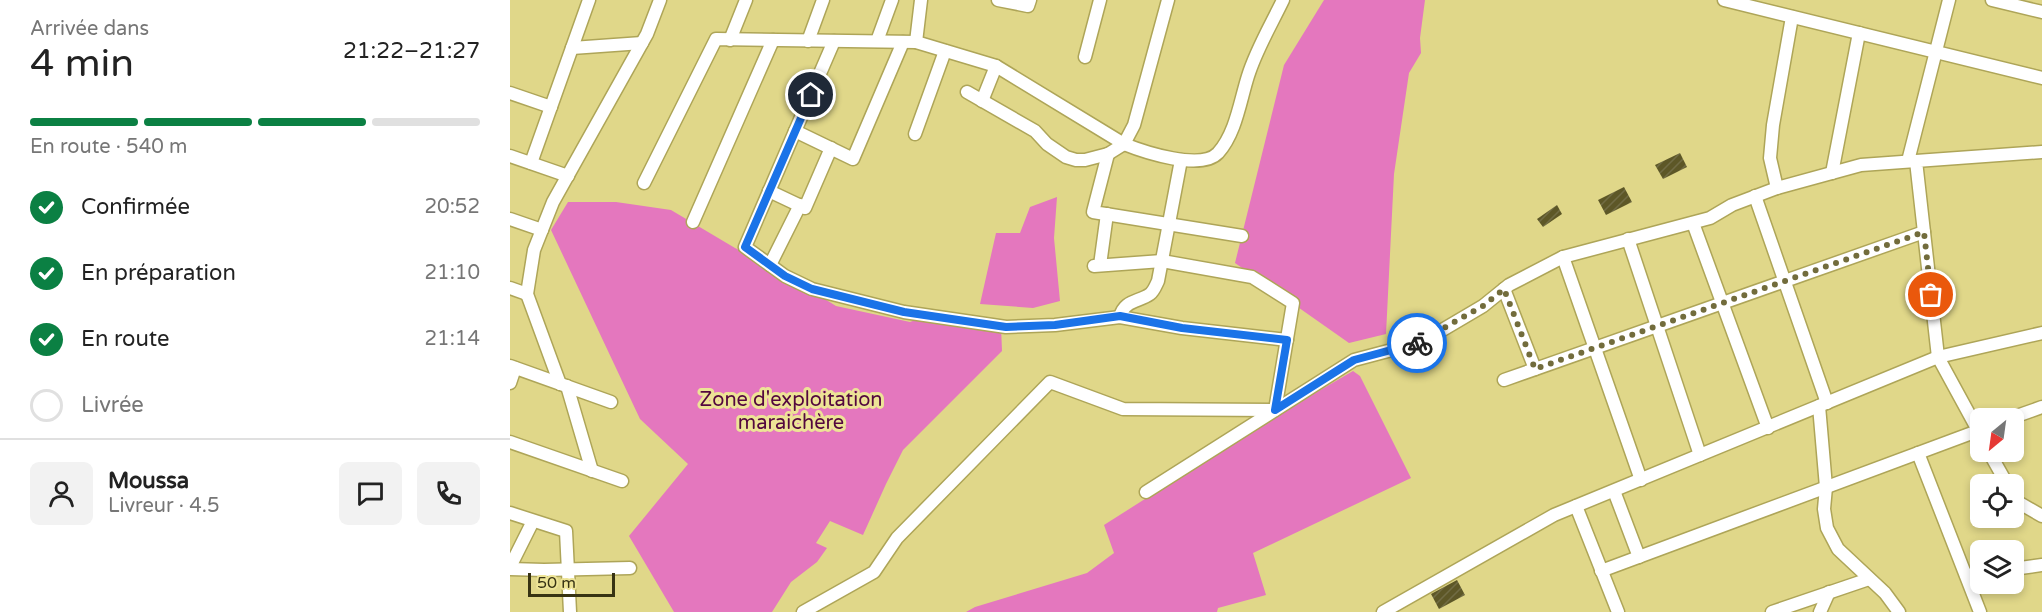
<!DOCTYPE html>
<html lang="fr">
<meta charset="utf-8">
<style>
body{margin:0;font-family:"Varela Round",sans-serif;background:#f2f2f2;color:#222;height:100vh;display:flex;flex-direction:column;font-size:22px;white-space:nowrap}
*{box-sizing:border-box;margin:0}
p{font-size:20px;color:#767676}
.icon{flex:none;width:33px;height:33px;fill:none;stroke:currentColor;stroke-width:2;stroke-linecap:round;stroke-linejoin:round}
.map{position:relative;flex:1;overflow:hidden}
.side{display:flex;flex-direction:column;background:#fff;width:510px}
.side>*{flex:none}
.needle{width:39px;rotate:209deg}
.controls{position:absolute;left:1460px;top:408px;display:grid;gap:12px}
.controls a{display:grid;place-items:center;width:54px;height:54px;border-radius:9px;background:#fff;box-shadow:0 3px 9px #0003;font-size:30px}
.scale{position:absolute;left:18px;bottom:15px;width:87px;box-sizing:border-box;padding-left:6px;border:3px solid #373313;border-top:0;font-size:16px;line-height:21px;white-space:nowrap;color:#373313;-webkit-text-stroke:4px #ede496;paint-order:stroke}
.pin{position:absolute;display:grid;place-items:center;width:51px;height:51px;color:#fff;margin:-26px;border:3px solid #fff;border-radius:50%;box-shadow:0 2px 6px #0007}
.courier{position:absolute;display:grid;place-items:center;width:60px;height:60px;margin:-30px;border:4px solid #1a73e8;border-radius:50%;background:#fff;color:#222;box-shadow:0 2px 8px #0007}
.overview em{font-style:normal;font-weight:600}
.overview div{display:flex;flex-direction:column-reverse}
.overview{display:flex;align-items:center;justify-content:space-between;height:102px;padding:0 30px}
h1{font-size:39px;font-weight:600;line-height:45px}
.bar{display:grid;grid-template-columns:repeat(4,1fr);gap:9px 6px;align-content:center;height:72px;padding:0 30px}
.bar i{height:8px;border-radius:4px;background:#e0e0e0}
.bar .selected{background:#0b8043}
.bar p{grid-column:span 4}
.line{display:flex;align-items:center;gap:15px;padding:0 30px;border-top:2px solid #e0e0e0}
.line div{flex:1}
.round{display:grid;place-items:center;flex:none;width:63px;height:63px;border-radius:9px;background:#f2f2f2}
ol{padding:0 30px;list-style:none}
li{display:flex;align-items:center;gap:18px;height:66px}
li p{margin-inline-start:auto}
li .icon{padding:6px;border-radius:50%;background:#0b8043;color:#fff;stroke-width:4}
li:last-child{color:#767676}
li i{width:33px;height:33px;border:3px solid #e0e0e0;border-radius:50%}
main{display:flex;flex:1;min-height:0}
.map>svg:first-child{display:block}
</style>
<main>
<section class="side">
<div class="overview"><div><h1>4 min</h1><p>Arrivée dans</p></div><em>21:22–21:27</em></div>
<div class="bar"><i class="selected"></i><i class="selected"></i><i class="selected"></i><i></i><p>En route · 540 m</p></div>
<ol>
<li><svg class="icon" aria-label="check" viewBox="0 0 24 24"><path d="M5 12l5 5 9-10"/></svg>Confirmée<p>20:52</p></li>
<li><svg class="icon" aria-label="check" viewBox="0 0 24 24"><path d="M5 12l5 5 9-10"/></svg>En préparation<p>21:10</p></li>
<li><svg class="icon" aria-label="check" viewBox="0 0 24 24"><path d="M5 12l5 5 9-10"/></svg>En route<p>21:14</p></li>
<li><i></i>Livrée</li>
</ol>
<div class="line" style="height:108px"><a class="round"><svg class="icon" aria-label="person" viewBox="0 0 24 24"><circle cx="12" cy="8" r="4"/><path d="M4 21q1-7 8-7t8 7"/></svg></a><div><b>Moussa</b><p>Livreur · 4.5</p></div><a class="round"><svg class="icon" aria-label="chat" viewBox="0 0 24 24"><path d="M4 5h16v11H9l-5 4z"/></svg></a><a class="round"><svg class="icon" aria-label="phone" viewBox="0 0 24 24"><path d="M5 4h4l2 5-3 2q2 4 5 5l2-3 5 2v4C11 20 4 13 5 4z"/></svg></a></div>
</section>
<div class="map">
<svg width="1532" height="612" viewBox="0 0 1532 612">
<defs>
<pattern id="building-hatch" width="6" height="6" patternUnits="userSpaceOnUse" patternTransform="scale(1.5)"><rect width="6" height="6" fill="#5d5727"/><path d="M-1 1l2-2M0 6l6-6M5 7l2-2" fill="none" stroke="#716c44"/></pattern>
</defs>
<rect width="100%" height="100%" fill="#e0d789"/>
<g fill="#e477be">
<path d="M814 0H915L910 38 911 53 899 73 884 174 876 334 839 343 725 263 774 65Z"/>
<path d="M547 197 544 238 550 301 523 308 470 304 486 233H510L520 207Z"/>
<path d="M58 202H106L161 210 225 248 260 265 326 306 400 322 418 315 491 326 492 351 393 450 376 484 353 535 320 521 306 543 317 548 307 562 281 582 262 612H164L119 536 178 464 130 419 41 230Z"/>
<path d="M843 371 850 376 901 478 743 553 756 595 708 608 707 612H456L465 607 577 573 604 553 594 525 764 417Z"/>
</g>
<g fill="url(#building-hatch)">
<path d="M1170 153 1177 167 1153 179 1145 165Z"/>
<path d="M1114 187 1122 202 1096 215 1088 200Z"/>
<path d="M1047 205 1052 214 1033 227 1027 219Z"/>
<path d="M947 580 955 595 929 609 921 594Z"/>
</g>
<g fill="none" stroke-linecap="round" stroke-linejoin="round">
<g stroke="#aea558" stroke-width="15">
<g id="minor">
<path d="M488 0 518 6 520 0"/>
<path d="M1214 0 1532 78"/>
<path d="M1482 0 1532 12"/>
<path d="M220 40 236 0"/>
<path d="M298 41 313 0"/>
<path d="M324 41 235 247 275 276 302 289 394 312 496 327 545 325 610 317 672 328 777 340"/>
<path d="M367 41 382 0"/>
<path d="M406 42 411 0"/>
<path d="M62 48 132 43"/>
<path d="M575 57 590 0"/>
<path d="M457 92 525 131 537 144 556 157 566 160H575L598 154 614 144 624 125 658 0"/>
<path d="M0 93 41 107"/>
<path d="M472 101 486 66"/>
<path d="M285 131 343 159 393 42"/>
<path d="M405 134 435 51"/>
<path d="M598 154 583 212 732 236"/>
<path d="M0 156 58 176"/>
<path d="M1398 161 1439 0"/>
<path d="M21 163 79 0"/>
<path d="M1322 173 1349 33"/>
<path d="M134 183 206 39 406 42 486 66 614 144C634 152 691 171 708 153 726 133 730 101 738 76 746 50 761 25 773 0"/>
<path d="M1267 188 1260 158 1263 125 1282 17"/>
<path d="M259 191 295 208 321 148"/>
<path d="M1245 196 1317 403"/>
<path d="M0 219 32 230"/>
<path d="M183 222 263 40"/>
<path d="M1183 223 1258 428"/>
<path d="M1118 239 1190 455"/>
<path d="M1053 257 1131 480"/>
<path d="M260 265 290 205"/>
<path d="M590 265 597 214"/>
<path d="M584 266 652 261 742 277 783 303 765 410"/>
<path d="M0 288 17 294"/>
<path d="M994 289 1025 369"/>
<path d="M610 317C614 300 629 302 640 294 644 291 646 285 648 281L671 160"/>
<path d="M0 366 101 402"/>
<path d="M994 380 1414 232"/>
<path d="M0 383 5 368"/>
<path d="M50 384 17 294 24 250 43 202 137 34 150 0"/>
<path d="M57 386 82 471"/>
<path d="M1309 406 1316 487 1314 509 1317 528 1328 549 1375 593 1389 612"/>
<path d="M1501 418 1532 407"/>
<path d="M1470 434 1428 357 1406 161 1532 152"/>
<path d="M0 442 112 481"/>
<path d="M1479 452 1497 484"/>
<path d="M1408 453 1470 612"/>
<path d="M1104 491 1129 557"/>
<path d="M636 492 844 360 912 342 973 306 999 285 1053 257 1200 218 1222 205 1267 188 1351 165 1406 161"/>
<path d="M1503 495 1506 501 1532 516"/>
<path d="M1066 506 1108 612"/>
<path d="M0 513 56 531 60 612"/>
<path d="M0 567 23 521"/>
<path d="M0 569 34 570 120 568"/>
<path d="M1503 569 1532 565"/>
<path d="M1091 571 1470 430"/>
<path d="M1456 575 1470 574"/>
<path d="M293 612 364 572 387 538 540 382 613 409 764 410"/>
<path d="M873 612 1044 515 1428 357 1532 333"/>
<path d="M1262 612 1359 579"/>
<path d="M1310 612 1319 592"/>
</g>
</g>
<use href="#minor" stroke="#fff" stroke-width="12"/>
</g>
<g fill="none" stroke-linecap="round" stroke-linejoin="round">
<path stroke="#726c3c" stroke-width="6" stroke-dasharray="0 10.8" d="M907 343 973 306 994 289 1025 369 1414 232 1421 295"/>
<path stroke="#1a73e8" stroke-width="8" d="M301 95 235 247 275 276 302 289 394 312 496 327 545 325 610 316 672 328 777 340 765 410 844 360 907 343"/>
</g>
<g text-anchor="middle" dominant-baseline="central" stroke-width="6" stroke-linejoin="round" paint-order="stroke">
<g font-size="20" fill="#53073e" stroke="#ede496">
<text x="281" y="400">Zone d'exploitation<tspan x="281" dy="23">maraichère</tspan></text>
</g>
</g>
</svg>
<div class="controls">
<a><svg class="needle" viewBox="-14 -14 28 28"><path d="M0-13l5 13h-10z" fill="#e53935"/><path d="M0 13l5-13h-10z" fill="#767676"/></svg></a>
<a><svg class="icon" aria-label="locate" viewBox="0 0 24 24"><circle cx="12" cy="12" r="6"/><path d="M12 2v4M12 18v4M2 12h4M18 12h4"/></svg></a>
<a><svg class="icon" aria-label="layers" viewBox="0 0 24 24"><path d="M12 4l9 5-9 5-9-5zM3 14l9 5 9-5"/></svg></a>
</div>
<div class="scale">50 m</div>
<div class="pin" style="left:1421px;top:295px;background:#ea580c"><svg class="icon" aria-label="bag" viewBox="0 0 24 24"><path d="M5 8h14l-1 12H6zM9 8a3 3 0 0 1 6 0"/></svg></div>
<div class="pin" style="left:301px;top:95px;background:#1f2937"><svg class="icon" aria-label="home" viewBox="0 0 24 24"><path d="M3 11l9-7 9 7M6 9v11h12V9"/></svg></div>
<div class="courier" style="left:907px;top:343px"><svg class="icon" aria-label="bike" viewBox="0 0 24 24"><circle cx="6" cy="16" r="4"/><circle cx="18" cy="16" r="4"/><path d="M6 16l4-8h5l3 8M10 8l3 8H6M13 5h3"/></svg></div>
</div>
</main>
